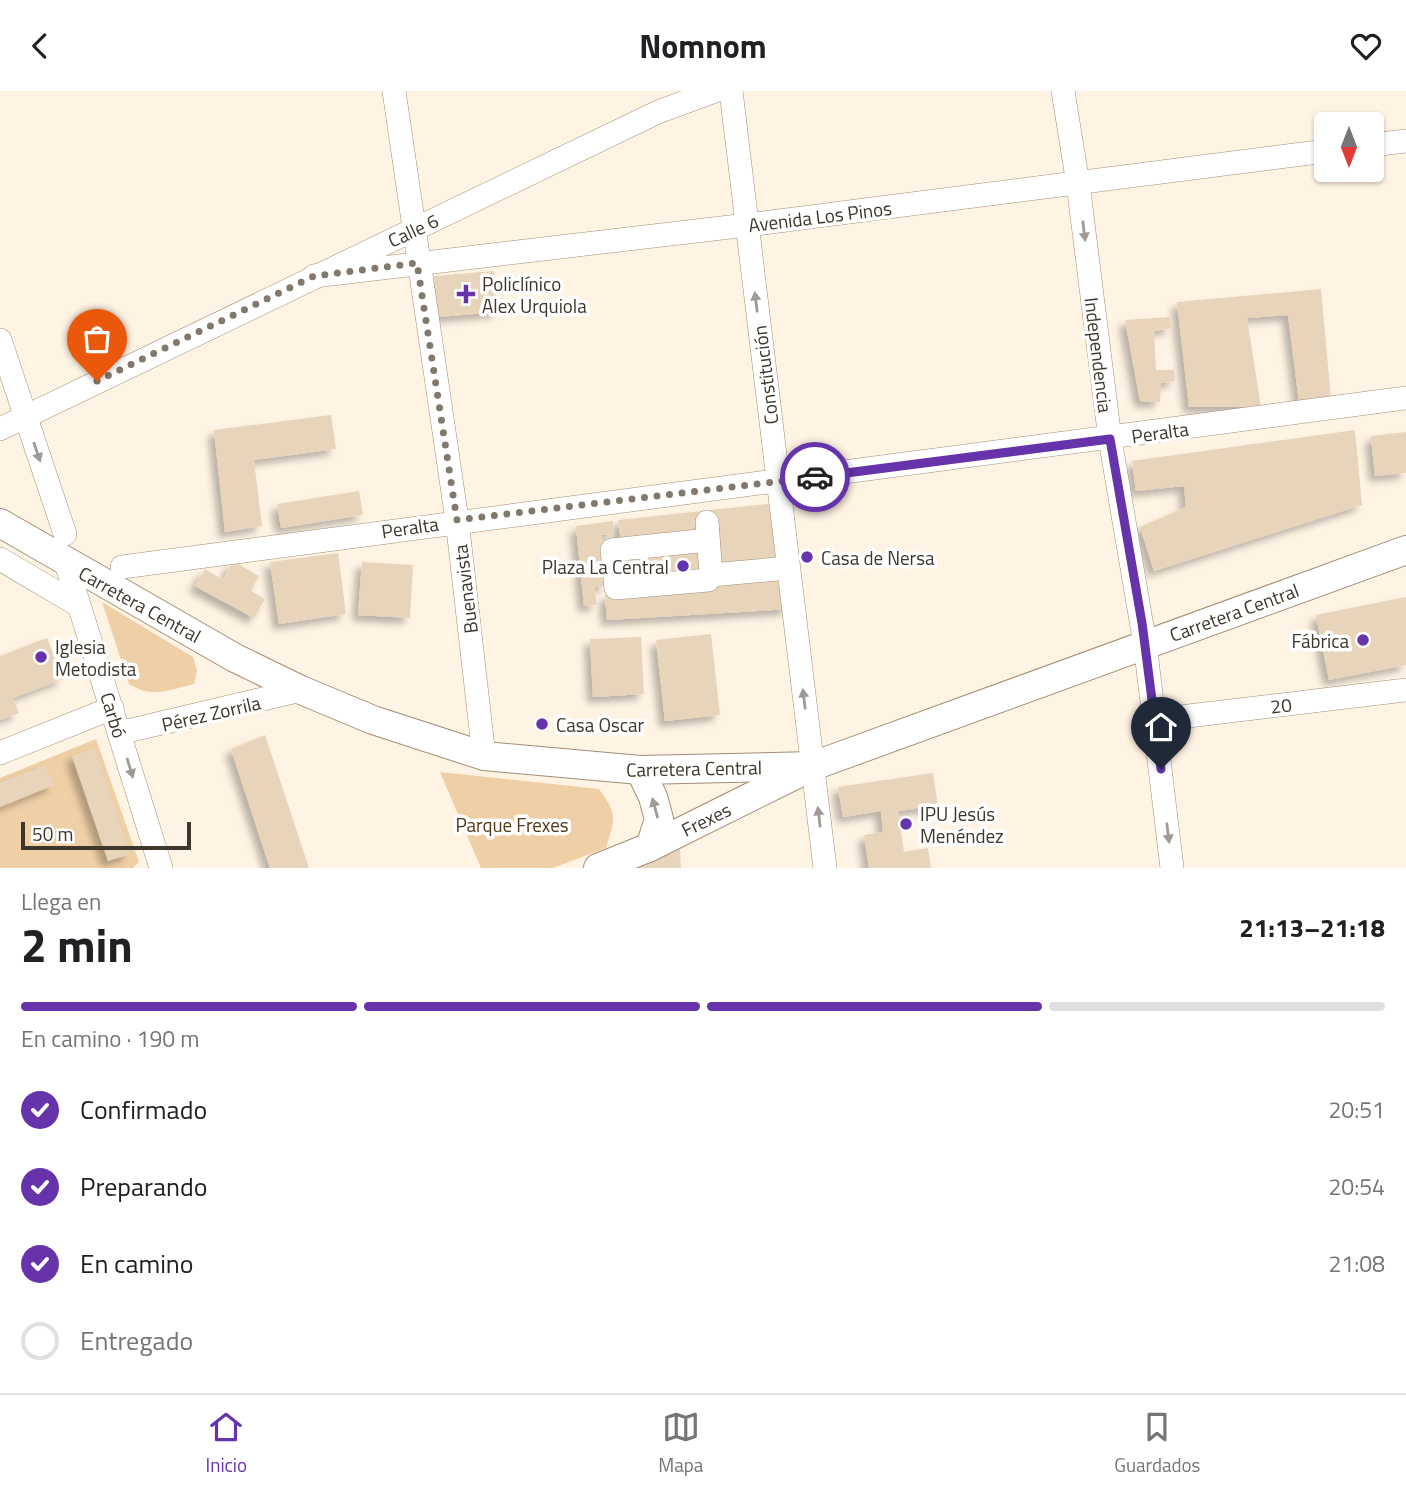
<!DOCTYPE html>
<html lang="es">
<meta charset="utf-8">
<style>
body{margin:0;font-family:"Titillium Web",sans-serif;background:#f2f2f2;color:#202124;height:100vh;display:flex;flex-direction:column;font-size:26px;white-space:nowrap}
*{box-sizing:border-box;margin:0}
p{font-size:23px;color:#757577}
.icon{flex:none;width:38px;height:38px;fill:none;stroke:currentColor;stroke-width:2;stroke-linecap:round;stroke-linejoin:round}
.map{position:relative;height:777px;overflow:hidden}
.details{display:flex;flex-direction:column;background:#fff;flex:1}
.details>*{flex:none}
.needle{width:46px;rotate:180deg}
.fabs{position:absolute;left:1314px;top:21px;display:grid;gap:14px}
.fabs a{display:grid;place-items:center;width:70px;height:70px;border-radius:7px;background:#fff;box-shadow:0 2px 5px #0004;font-size:35px}
.scale{position:absolute;left:21px;bottom:18px;width:170px;box-sizing:border-box;padding-left:7px;border:4px solid #3e362b;border-top:0;font-size:19px;line-height:24px;white-space:nowrap;color:#3e362b;-webkit-text-stroke:5px #fff;paint-order:stroke}
.pin{position:absolute;display:grid;place-items:center;width:60px;height:60px;color:#fff;margin:-72px -30px;border-radius:50% 50% 50% 0;rotate:-45deg;box-shadow:0 0 7px #0007}
.pin .icon{rotate:45deg}
.courier{position:absolute;display:grid;place-items:center;width:70px;height:70px;margin:-35px;border:5px solid #63a;border-radius:50%;background:#fff;color:#222;box-shadow:0 2px 9px #0007}
.summary em{font-style:normal;font-weight:700}
.summary div{display:flex;flex-direction:column-reverse}
.summary{display:flex;align-items:center;justify-content:space-between;height:119px;padding:0 21px}
h1{font-size:46px;font-weight:700;line-height:52px}
.bar{display:grid;grid-template-columns:repeat(4,1fr);gap:10px 7px;align-content:center;height:84px;padding:0 21px}
.bar i{height:9px;border-radius:5px;background:#e0e0e0}
.bar .selected{background:#63a}
.bar p{grid-column:span 4}
ol{padding:0 21px;list-style:none}
li{display:flex;align-items:center;gap:21px;height:77px}
li p{margin-inline-start:auto}
li .icon{padding:7px;border-radius:50%;background:#63a;color:#fff;stroke-width:4}
li:last-child{color:#757577}
li i{width:38px;height:38px;border:4px solid #e0e0e0;border-radius:50%}
header{display:flex;justify-content:space-between;align-items:center;height:91px;padding:0 21px;background:#fff;font-size:32px;font-weight:700}
.tab-bar{display:flex;justify-content:space-around;align-items:center;height:98px;border-top:2px solid #e0e0e0;background:#fff;font-size:19px;color:#757577}
.tab-bar a{display:grid;justify-items:center;gap:4px}
.tab-bar .selected{color:#63a}
.map>svg:first-child{display:block}
</style>
<header><svg class="icon" aria-label="back" viewBox="0 0 24 24"><path d="M15 5l-7 7 7 7"/></svg>Nomnom<svg class="icon" aria-label="heart" viewBox="0 0 24 24"><path d="M12 20l-8-8c-3-5 5-10 8-4 3-6 11-1 8 4z"/></svg></header>
<div class="map">
<svg width="1406" height="777" viewBox="0 0 1406 777">
<defs>
<filter id="shadow"><feDropShadow dx="-6" dy="6" stdDeviation="3.5" flood-color="#0004"/></filter>
</defs>
<rect width="100%" height="100%" fill="#fff3e3"/>
<g fill="#efcfa6">
<path d="M102 511 193 566 197 580 194 593C167 599 154 608 129 593Z"/>
<path d="M96 648 139 771 133 777H0V687Z"/>
<path d="M440 681 599 698C618 724 615 727 606 757L553 777H481Z"/>
</g>
<g fill="#e8d4ba" filter="url(#shadow)">
<path d="M494 180 498 221 438 226 434 185Z"/>
<path d="M1321 198 1331 308 1299 311 1288 224 1247 227 1261 316H1189L1177 211Z"/>
<path d="M1170 226 1171 237 1154 240 1156 279H1174L1175 290 1161 292 1160 311 1140 310 1125 229Z"/>
<path d="M331 324 336 358 254 369 262 435 225 441 214 339Z"/>
<path d="M1355 339 1362 414 1154 480 1140 436 1186 416 1184 395 1136 400 1132 370Z"/>
<path d="M1406 341V382L1375 385 1371 345Z"/>
<path d="M359 400 363 424 281 437 277 413Z"/>
<path d="M777 412 780 469 715 475 710 419Z"/>
<path d="M702 420 705 440 621 451 618 429Z"/>
<path d="M613 430 614 442 601 444 606 495 594 496 597 514 584 515 576 435Z"/>
<path d="M701 457 704 483 621 491 618 465Z"/>
<path d="M338 462 346 523 279 533 270 471Z"/>
<path d="M233 470 259 485 251 500 265 508 254 527 195 495 205 478 223 489Z"/>
<path d="M362 471 413 474 410 527 358 524Z"/>
<path d="M784 480 789 518 607 529 605 504 728 494Z"/>
<path d="M1406 506V574L1329 589 1316 524Z"/>
<path d="M711 543 720 624 665 630 656 549Z"/>
<path d="M641 546 644 603 593 606 590 548Z"/>
<path d="M47 547 63 588 13 607 19 622 0 629V565Z"/>
<path d="M265 644 309 777H270L231 658Z"/>
<path d="M95 658 130 763 108 770 72 665Z"/>
<path d="M46 674 54 694 0 716V692Z"/>
<path d="M933 682 938 715 898 720 904 761 928 757 931 777H869L864 744 883 741 881 720 843 726 838 696Z"/>
<path d="M680 758 681 777H635Z"/>
</g>
<g fill="none" stroke-linecap="round" stroke-linejoin="round">
<g stroke="#a18e75" stroke-width="24">
<g id="minor">
<path d="M394 0 457 429 484 665"/>
<path d="M731 0 825 777"/>
<path d="M1063 0 1078 93 1110 348 1145 553 1172 777"/>
<path d="M1372 54 1406 50"/>
<path d="M314 185 747 134 1326 60"/>
<path d="M0 249 65 443"/>
<path d="M0 338 658 21 715 0"/>
<path d="M707 431 711 484 788 477"/>
<path d="M708 449 612 459 616 497 708 489 711 484"/>
<path d="M0 468 78 514"/>
<path d="M66 472 161 777"/>
<path d="M122 476C550 417 978 366 1406 307"/>
<path d="M1155 629 1406 599"/>
<path d="M119 642 301 599"/>
<path d="M0 662 112 617"/>
</g>
</g>
<g stroke="#a18e75" stroke-width="30">
<g id="major">
<path d="M0 432 235 567 301 599 373 629 484 665 640 679 813 675 1406 459"/>
<path d="M640 679 653 706 659 728 650 756"/>
<path d="M598 777 650 756 807 678"/>
</g>
</g>
<use href="#minor" stroke="#fff" stroke-width="23"/>
<use href="#major" stroke="#fff" stroke-width="28"/>
</g>
<defs><path id="oneway-solid" d="M-6-.8H1V-3.2L6.5 0L1 3.2V.8H-6Z" transform="scale(1.75)"/></defs>
<g fill="#9e9a95">
<use href="#oneway-solid" transform="translate(1084 140) rotate(83)"/>
<use href="#oneway-solid" transform="translate(756 211) rotate(-97)"/>
<use href="#oneway-solid" transform="translate(37 361) rotate(71)"/>
<use href="#oneway-solid" transform="translate(804 608) rotate(-97)"/>
<use href="#oneway-solid" transform="translate(130 677) rotate(73)"/>
<use href="#oneway-solid" transform="translate(655 717) rotate(-105)"/>
<use href="#oneway-solid" transform="translate(819 726) rotate(-97)"/>
<use href="#oneway-solid" transform="translate(1168 742) rotate(83)"/>
</g>
<g fill="none" stroke-linecap="round" stroke-linejoin="round">
<path stroke="#82786b" stroke-width="7" stroke-dasharray="0 12.6" d="M97 290 314 185 417 172 457 429 815 386"/>
<path stroke="#63a" stroke-width="9" d="M815 386 1110 348 1142 532 1161 678"/>
</g>
<g fill="#63a" stroke="#fff" stroke-width="2.5">
<path d="M462.5 192.5h7v7h7v7h-7v7h-7v-7h-7v-7h7z"/>
<circle cx="807" cy="466" r="7"/>
<circle cx="683" cy="475" r="7"/>
<circle cx="1363" cy="549" r="7"/>
<circle cx="41" cy="566" r="7"/>
<circle cx="542" cy="633" r="7"/>
<circle cx="906" cy="733" r="7"/>
</g>
<g text-anchor="middle" dominant-baseline="central" stroke-width="7" stroke-linejoin="round" paint-order="stroke">
<g font-size="19" fill="#3e362b" stroke="#fff">
<text transform="translate(820 125) rotate(-7)">Avenida Los Pinos</text>
<text transform="translate(413 139) rotate(-25)">Calle 6</text>
<text transform="translate(1099 264) rotate(83)">Independencia</text>
<text transform="translate(765 284) rotate(-97)">Constitución</text>
<text transform="translate(1160 341) rotate(-8)">Peralta</text>
<text transform="translate(410 436) rotate(-8)">Peralta</text>
<text transform="translate(465 498) rotate(-97)">Buenavista</text>
<text transform="translate(140 513) rotate(29)">Carretera Central</text>
<text transform="translate(1234 521) rotate(-20)">Carretera Central</text>
<text transform="translate(1281 614) rotate(-7)">20</text>
<text transform="translate(211 622) rotate(-13)">Pérez Zorrila</text>
<text transform="translate(114 624) rotate(73)">Carbó</text>
<text transform="translate(694 677) rotate(-1)">Carretera Central</text>
<text transform="translate(706 728) rotate(-26)">Frexes</text>
</g>
<g font-size="19" fill="#3e362b" stroke="#fff" text-anchor="start">
<text x="482" y="192">Policlínico<tspan x="482" dy="22">Alex Urquiola</tspan></text>
<text x="821" y="466">Casa de Nersa</text>
<text x="669" y="475" text-anchor="end">Plaza La Central</text>
<text x="1349" y="549" text-anchor="end">Fábrica</text>
<text x="55" y="555">Iglesia<tspan x="55" dy="22">Metodista</tspan></text>
<text x="556" y="633">Casa Oscar</text>
<text x="920" y="722">IPU Jesús<tspan x="920" dy="22">Menéndez</tspan></text>
</g>
<g font-size="19" fill="#513813" stroke="#fff">
<text x="512" y="733">Parque Frexes</text>
</g>
</g>
</svg>
<div class="fabs">
<a><svg class="needle" viewBox="-14 -14 28 28"><path d="M0-13l5 13h-10z" fill="#e53935"/><path d="M0 13l5-13h-10z" fill="#757577"/></svg></a>
</div>
<div class="scale">50 m</div>
<div class="pin" style="left:97px;top:290px;background:#ea580c"><svg class="icon" aria-label="bag" viewBox="0 0 24 24"><path d="M5 8h14l-1 12H6zM9 8a3 3 0 0 1 6 0"/></svg></div>
<div class="pin" style="left:1161px;top:678px;background:#1f2937"><svg class="icon" aria-label="home" viewBox="0 0 24 24"><path d="M3 11l9-7 9 7M6 9v11h12V9"/></svg></div>
<div class="courier" style="left:815px;top:386px"><svg class="icon" aria-label="car" viewBox="0 0 24 24"><path d="M5 17H2v-5l4-1 3-4h7l3 4 3 1v5h-3M9 17h6M6 11h13"/><circle cx="7" cy="17" r="2"/><circle cx="17" cy="17" r="2"/></svg></div>
</div>
<section class="details">
<div class="summary"><div><h1>2 min</h1><p>Llega en</p></div><em>21:13–21:18</em></div>
<div class="bar"><i class="selected"></i><i class="selected"></i><i class="selected"></i><i></i><p>En camino · 190 m</p></div>
<ol>
<li><svg class="icon" aria-label="check" viewBox="0 0 24 24"><path d="M5 12l5 5 9-10"/></svg>Confirmado<p>20:51</p></li>
<li><svg class="icon" aria-label="check" viewBox="0 0 24 24"><path d="M5 12l5 5 9-10"/></svg>Preparando<p>20:54</p></li>
<li><svg class="icon" aria-label="check" viewBox="0 0 24 24"><path d="M5 12l5 5 9-10"/></svg>En camino<p>21:08</p></li>
<li><i></i>Entregado</li>
</ol>
</section>
<nav class="tab-bar">
<a class="selected"><svg class="icon" aria-label="home" viewBox="0 0 24 24"><path d="M3 11l9-7 9 7M6 9v11h12V9"/></svg>Inicio</a>
<a><svg class="icon" aria-label="map" viewBox="0 0 24 24"><path d="M3 6l6-2 6 2 6-2v14l-6 2-6-2-6 2zM9 4v14M15 6v14"/></svg>Mapa</a>
<a><svg class="icon" aria-label="saved" viewBox="0 0 24 24"><path d="M7 4h10v16l-5-4-5 4z"/></svg>Guardados</a>
</nav>
